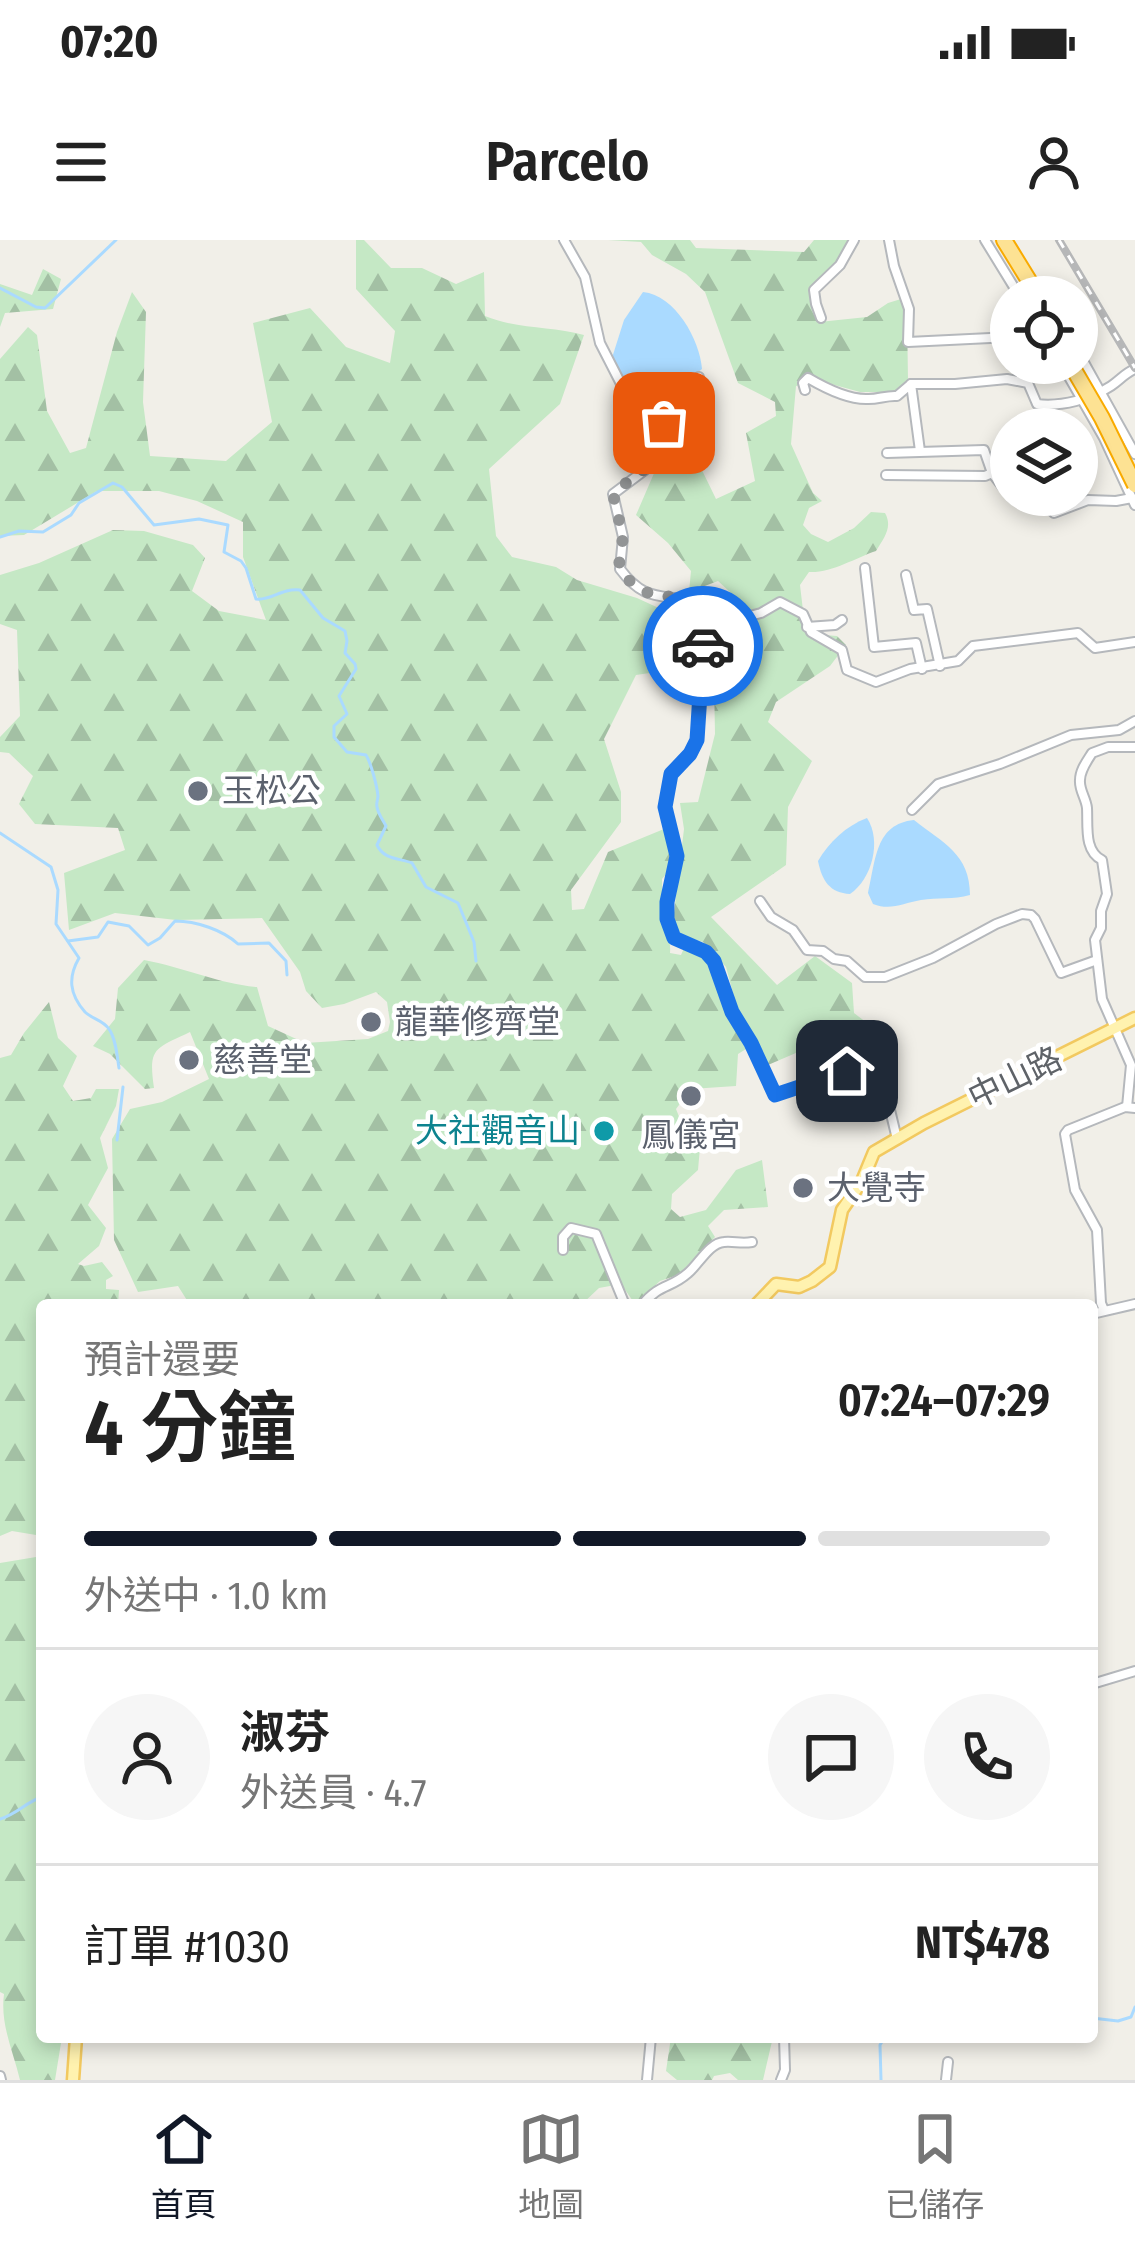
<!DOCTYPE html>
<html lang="zh-TW">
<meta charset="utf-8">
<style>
body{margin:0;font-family:"Fira Sans Condensed","Noto Sans TC",sans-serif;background:#f6f6f6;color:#222;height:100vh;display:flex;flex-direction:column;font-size:45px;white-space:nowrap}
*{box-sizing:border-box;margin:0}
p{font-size:39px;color:#767676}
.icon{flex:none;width:66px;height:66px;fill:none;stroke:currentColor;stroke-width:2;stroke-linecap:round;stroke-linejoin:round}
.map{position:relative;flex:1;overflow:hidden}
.side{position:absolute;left:36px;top:1059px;width:1062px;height:744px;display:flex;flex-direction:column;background:#fff;border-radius:12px;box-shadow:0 6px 18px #0003}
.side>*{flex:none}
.buttons{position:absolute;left:990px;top:36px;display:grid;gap:24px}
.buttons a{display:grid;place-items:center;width:108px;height:108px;border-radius:50%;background:#fff;box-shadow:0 6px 18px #0003;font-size:60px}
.pin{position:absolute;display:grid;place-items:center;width:102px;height:102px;color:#fff;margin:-51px;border-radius:24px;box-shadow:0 6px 18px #0006}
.courier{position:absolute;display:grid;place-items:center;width:120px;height:120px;margin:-60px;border:9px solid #1a73e8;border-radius:50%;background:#fff;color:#222;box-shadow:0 3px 15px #0007}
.headline em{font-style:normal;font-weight:600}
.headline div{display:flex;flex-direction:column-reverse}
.headline{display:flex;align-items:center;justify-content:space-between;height:204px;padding:0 48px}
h1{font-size:78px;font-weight:600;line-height:90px}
.bar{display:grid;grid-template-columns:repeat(4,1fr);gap:18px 12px;align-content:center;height:144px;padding:0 48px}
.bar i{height:15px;border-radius:9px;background:#e0e0e0}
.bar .active{background:#111827}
.bar p{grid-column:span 4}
.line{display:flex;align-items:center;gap:30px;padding:0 48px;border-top:3px solid #e0e0e0}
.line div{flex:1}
.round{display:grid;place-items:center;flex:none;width:126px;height:126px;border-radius:63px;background:#f6f6f6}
.status{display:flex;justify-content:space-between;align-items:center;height:84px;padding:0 60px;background:#fff;direction:ltr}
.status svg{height:33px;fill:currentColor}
header{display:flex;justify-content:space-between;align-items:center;height:156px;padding:0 48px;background:#fff;font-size:54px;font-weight:600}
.dock{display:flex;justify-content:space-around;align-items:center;height:168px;border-top:3px solid #e0e0e0;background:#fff;font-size:33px;color:#767676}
.dock a{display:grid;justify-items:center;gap:6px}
.dock .active{color:#111827}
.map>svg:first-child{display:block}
</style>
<div class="status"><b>07:20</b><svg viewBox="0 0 49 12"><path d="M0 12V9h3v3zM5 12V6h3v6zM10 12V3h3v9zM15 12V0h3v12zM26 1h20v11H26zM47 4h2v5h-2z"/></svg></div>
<header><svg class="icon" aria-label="menu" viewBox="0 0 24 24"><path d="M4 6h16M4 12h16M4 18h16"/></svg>Parcelo<svg class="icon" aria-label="person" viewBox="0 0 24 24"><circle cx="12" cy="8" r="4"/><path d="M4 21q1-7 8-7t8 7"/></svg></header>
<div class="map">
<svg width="1135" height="1840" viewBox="0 0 1135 1840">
<defs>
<pattern id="forest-firs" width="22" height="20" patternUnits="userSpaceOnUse" patternTransform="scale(3)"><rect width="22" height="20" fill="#c5e8c5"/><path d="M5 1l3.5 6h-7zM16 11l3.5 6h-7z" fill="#a3c0a4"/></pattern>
</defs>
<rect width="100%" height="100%" fill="#f1efe8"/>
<g fill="url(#forest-firs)">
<path d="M356 0H364L391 28H422L456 44 484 32 485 76C516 89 551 86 584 95L560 164 489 229 496 296 512 317 556 327 577 340 637 358 689 382 677 429 636 435 604 499 621 552V582L571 650 572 670 584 669 608 612 664 589C671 608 677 623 662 639 662 654 662 667 664 682 667 694 671 700 670 713L681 715 684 708C718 720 721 751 732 782 736 792 742 800 746 809L738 814 736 846 691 849 676 869 682 884 702 885 698 930 672 954 671 969 680 977 706 970 736 930 762 920 768 967 724 970 708 986 715 997 678 1035 660 1041 635 1064 621 1044 599 1048 581 1065H190L178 1046 138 1052 114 1000 112 899 130 869 162 862 209 839 190 792C155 809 148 807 154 848L145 849 110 814 93 806 115 779 118 748 144 720C183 727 219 744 257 747L268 786 305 803 368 799 388 791 390 782 387 762 376 752 344 764 322 768 306 751 300 732 262 678 176 680 115 673 69 690 64 633 125 610 118 588 35 584 19 564 33 536 9 513 0 512V497L20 476 17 390 0 384V335L39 323 113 290 144 291 193 305 205 318 192 351 219 371 266 380 243 317V282L197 261 159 251H97L24 295 0 296V119L28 87 37 95 47 171 70 213 86 208 117 92 132 52 146 72 143 162 150 216 226 221 272 182 253 83 310 68 346 107 390 123 395 91 356 49Z"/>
<path d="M608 0H690L696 8 804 12 814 0H853L845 17 815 45 819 82 867 77 888 63 901 59 907 74 908 140 895 152H860L820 141 796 146 791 204 813 253 822 261 809 268 803 285 811 294 828 302 854 288 871 272 885 273C893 287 884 298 876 311 855 318 832 333 809 332L800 345 804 379 824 395 837 396 846 405 830 426 776 462 768 482 812 521 788 567 786 625 711 677 777 745 815 716 852 743 854 773 871 786 879 800 874 804 833 797 768 825 736 764 726 727 703 702 681 695 673 681 684 589 680 563 698 562 715 494 714 441 734 371 731 353 718 341 689 352 691 331 668 303 636 275 658 224 649 178 682 173 698 222 716 259 755 241 746 193 776 176 775 162 738 143 705 52 686 34 652 15 641 2Z"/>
<path d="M43 29 61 39 53 69 5 73 0 87V44L32 55Z"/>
<path d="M49 762 58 798 77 816 63 846 73 861 91 858 96 849H119L116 866 100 898 108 928 88 965 106 988 99 1006 78 1024 84 1026 102 1022 113 1036 106 1040V1049L119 1050 118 1065H42V1296L12 1291 0 1296V818L11 815 24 793Z"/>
<path d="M42 1316V1797H62L55 1840H20C13 1811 0 1784 4 1754L0 1752V1323Z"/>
<path d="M671 1797H773L763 1840H738L730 1833 714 1836 712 1840H677L666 1831Z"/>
</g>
<g fill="#aadaff">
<path d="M643 52C675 55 700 100 702 129L678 147 674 153 645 163 631 158 623 136 617 134 611 121 624 80Z"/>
<path d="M867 578C882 601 872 639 850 654 830 653 822 641 818 621 829 602 846 586 867 578Z"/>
<path d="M914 580C943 603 970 614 970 655 953 660 938 657 921 660 903 663 891 671 873 664L868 653C876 620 875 584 914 580Z"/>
</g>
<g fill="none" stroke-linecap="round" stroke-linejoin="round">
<g stroke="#aadaff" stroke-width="3">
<path d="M0 48 36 67 45 68 116 0"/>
<path d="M0 297 19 291 43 292 71 275 79 263 113 243 122 247 154 285 199 279 228 285 224 312 241 321 246 328 256 359C271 361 281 348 300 350L323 378 345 391 347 401 345 413 355 424 356 429 339 456 347 474 334 486V497L347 512 366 515C371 523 377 546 378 556 378 559 376 563 377 567 378 574 383 580 386 586L377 605C384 620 399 618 412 623L426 647 458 663 474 702 476 721"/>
<path d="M0 593 51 627 58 650 56 684 79 718C68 737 69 754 85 772 92 779 103 780 109 789 116 799 117 816 119 828"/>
<path d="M68 701 98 697 108 682 129 686 148 705 160 698 175 681C196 681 223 690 238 704L269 703 286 721 287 735"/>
<path d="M117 900 123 847"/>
<path d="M0 1579C17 1574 26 1562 42 1557"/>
<path d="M1092 1778 1118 1781 1131 1777 1135 1767"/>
<path d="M881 1840 880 1805 885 1797"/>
</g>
<g stroke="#b5b8bc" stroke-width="12">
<g id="minor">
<path d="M564 0 585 37 600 103 620 142 649 213 645 230 613 254 623 297 620 329C644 361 658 354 692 361L711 388 710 397 693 427 699 454 697 500 690 514 671 534 665 567 677 616 667 662V679L674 698 706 712 714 721 732 771 762 825 775 855C812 842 849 819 884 845L897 899"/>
<path d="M889 0 894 26 909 69 908 102 1011 97"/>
<path d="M985 0 1020 57"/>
<path d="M821 78 816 64 814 50 840 25 854 0"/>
<path d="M1077 83 1088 80"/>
<path d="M1077 110 1135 214"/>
<path d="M1061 123 1104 198 1135 265"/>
<path d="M911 144 920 211"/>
<path d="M805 150 803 143 808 138C825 148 847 159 866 159 877 160 886 155 897 156L911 144H955L1007 139 1028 143 1037 164C1062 167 1091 159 1111 146 1120 140 1125 133 1135 129"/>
<path d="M642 192C656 186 678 179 686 164 693 151 684 149 699 137"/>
<path d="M887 213 984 210 992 233 1003 247H1011"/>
<path d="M886 235 985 236 992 233"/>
<path d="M1048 255 1051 270 1054 273 1088 260 1116 261 1132 258"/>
<path d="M865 328 874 407 916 403 922 429"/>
<path d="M906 335 914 370 927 369 940 426"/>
<path d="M807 387 835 385 842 380"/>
<path d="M700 411 702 413 731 397 746 377 761 373 780 362 803 374 811 392 842 410 847 430 876 442 910 429 958 421 973 406 1078 393 1095 408 1135 402"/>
<path d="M912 570 938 544 1000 524 1071 495 1119 490 1135 481"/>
<path d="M760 661 771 677 793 690 807 710 823 711 834 719 847 721 865 737H885L933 718 996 684 1022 674 1031 675 1035 679 1061 733 1097 720"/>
<path d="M1127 867 1131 825 1102 759 1095 700 1101 688V671L1107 654 1102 620C1084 611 1088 587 1087 568 1086 558 1079 550 1080 540 1080 530 1087 521 1092 513L1108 507H1135"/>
<path d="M563 1010V997L571 988 596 994 625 1065"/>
<path d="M607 1065H618"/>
<path d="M642 1065C660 1043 670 1049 688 1033 699 1024 709 1003 724 1002 734 1001 741 1004 752 1002"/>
<path d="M1104 1070 1101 1063 1097 990 1075 950 1065 894 1068 890 1125 867 1135 868"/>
<path d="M1092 1074 1135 1064"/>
<path d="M1092 1444 1135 1431"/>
<path d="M0 1836 1 1840"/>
<path d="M647 1840 651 1797"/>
<path d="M781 1840 785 1830 784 1797"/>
<path d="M946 1840 948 1822"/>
</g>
</g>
<g stroke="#f2c960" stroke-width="15">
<g id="major">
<path d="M756 1065 776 1044 799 1047 812 1041 830 1027 842 970 862 941 874 912 924 883 1135 778"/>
<path d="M73 1840 76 1797"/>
</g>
</g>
<g stroke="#f9ab00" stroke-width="18">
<path id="highway" d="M1004 0 1039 57"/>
</g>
<use href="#minor" stroke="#fff" stroke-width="8"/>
<use href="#major" stroke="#fff2af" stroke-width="10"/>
<use href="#highway" stroke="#fde293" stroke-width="14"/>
<g stroke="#b6b7b8" stroke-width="8">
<path id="rail" d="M1059 0 1135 128"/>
</g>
<use href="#rail" stroke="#fff" stroke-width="3" stroke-dasharray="9" stroke-linecap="butt"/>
<g stroke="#f9ab00" stroke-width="18" stroke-linecap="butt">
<path id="highway-bridge" d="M1070 123 1102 178 1135 245"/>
</g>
<use href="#highway-bridge" stroke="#fde293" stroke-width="14"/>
</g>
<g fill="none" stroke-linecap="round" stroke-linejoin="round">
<path stroke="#929495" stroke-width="12" stroke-dasharray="0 21.6" d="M664 183 642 192C661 234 637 230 613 254L623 297 619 325C639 364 662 350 694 363L711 388 710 397 703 406"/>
<path stroke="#1a73e8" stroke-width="15" d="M703 406 693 428 700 454 697 500 690 514 671 534 665 567 677 616 667 662V679L674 698 706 712 714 721 732 772 751 803 775 855 847 831"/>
</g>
<g fill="#6b7280" stroke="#fff" stroke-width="4.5">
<circle cx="198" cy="551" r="12"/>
<circle cx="371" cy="782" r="12"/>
<circle cx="189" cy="820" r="12"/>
<circle cx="691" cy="856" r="12"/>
<circle cx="803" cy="948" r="12"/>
</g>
<circle fill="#0f9aa8" stroke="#fff" stroke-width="4.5" cx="604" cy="891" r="12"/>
<g text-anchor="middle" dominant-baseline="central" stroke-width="9" stroke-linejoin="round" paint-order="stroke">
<g font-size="33" fill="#5b616d" stroke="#fff" text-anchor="start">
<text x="222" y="551">玉松公</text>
<text x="395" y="782">龍華修齊堂</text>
<text x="213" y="820">慈善堂</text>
<text x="691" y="895" text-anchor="middle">鳳儀宮</text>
<text x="827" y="948">大覺寺</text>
</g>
<g font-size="33" fill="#5f6368" stroke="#fff">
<text transform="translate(1015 838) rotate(-26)">中山路</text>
</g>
<g font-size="33" fill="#0d838f" stroke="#fff" text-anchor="end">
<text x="580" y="891">大社觀音山</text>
</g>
</g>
</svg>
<div class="buttons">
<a><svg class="icon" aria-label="locate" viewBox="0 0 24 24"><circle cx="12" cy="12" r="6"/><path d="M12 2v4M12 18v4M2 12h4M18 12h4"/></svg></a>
<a><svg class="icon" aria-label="layers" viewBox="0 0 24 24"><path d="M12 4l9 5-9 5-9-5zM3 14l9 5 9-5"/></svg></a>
</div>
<div class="pin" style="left:664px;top:183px;background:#ea580c"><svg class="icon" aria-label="bag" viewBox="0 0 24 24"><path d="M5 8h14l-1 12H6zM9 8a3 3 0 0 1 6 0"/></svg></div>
<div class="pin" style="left:847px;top:831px;background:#1f2937"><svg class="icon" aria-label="home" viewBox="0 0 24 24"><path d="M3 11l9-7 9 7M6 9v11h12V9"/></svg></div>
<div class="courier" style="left:703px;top:406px"><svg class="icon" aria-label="car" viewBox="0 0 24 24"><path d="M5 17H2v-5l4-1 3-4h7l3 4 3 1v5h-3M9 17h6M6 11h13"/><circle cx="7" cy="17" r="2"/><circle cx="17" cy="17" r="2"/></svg></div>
<section class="side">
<div class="headline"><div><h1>4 分鐘</h1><p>預計還要</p></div><em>07:24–07:29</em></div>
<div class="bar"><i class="active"></i><i class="active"></i><i class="active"></i><i></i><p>外送中 · 1.0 km</p></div>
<div class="line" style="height:216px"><a class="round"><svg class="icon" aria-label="person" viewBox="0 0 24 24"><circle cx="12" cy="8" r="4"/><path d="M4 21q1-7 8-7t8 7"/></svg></a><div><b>淑芬</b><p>外送員 · 4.7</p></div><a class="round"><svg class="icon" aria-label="chat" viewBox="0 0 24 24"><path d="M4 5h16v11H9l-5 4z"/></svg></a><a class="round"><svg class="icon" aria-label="phone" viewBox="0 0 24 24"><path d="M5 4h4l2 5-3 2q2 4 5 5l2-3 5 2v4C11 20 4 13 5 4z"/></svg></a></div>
<div class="line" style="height:156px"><div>訂單 #1030</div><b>NT$478</b></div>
</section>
</div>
<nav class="dock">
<a class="active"><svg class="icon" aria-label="home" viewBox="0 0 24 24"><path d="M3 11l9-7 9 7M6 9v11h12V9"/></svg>首頁</a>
<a><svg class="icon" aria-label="map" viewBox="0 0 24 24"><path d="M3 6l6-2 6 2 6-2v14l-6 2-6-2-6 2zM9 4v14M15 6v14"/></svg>地圖</a>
<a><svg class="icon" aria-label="saved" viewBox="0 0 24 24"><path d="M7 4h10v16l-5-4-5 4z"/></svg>已儲存</a>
</nav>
